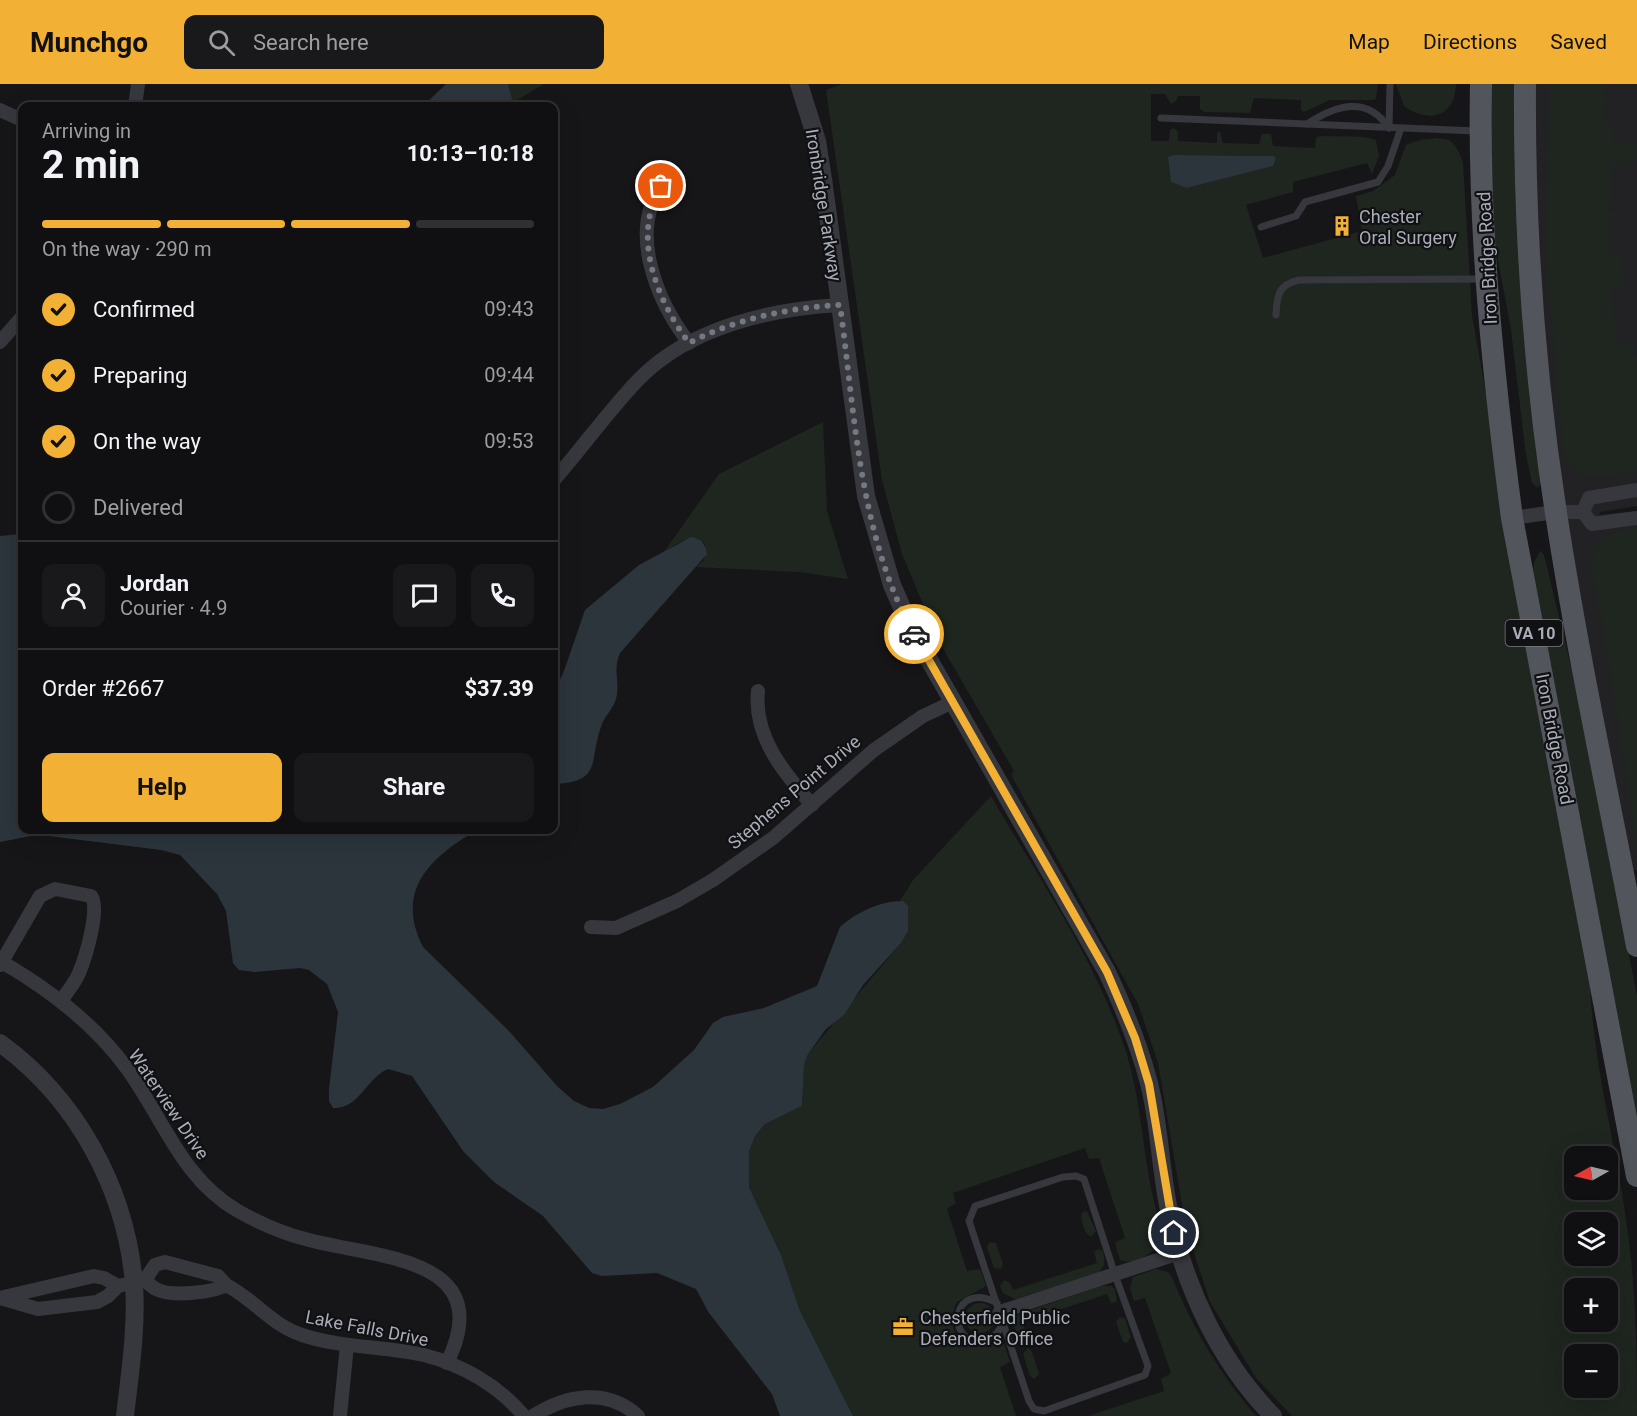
<!DOCTYPE html>
<meta charset="utf-8">
<style>
body{margin:0;font-family:Roboto,sans-serif;background:#19191b;color:#f1f3f6;height:100vh;display:flex;flex-direction:column;font-size:22px;white-space:nowrap}
*{box-sizing:border-box;margin:0}
p{font-size:20px;color:#9c9d9f}
.icon{flex:none;width:33px;height:33px;fill:none;stroke:currentColor;stroke-width:2;stroke-linecap:round;stroke-linejoin:round}
.map{position:relative;flex:1;overflow:hidden}
.details{position:absolute;left:18px;top:18px;width:540px;height:732px;display:flex;flex-direction:column;background:#101012;border-radius:12px;box-shadow:0 6px 24px #0002,0 0 0 2px #303032}
.details>*{flex:none}
.needle{width:39px;rotate:262deg}
.tools{position:absolute;left:1564px;top:1062px;display:grid;gap:12px}
.tools a{display:grid;place-items:center;width:54px;height:54px;border-radius:12px;background:#101012;box-shadow:0 6px 24px #0002,0 0 0 2px #303032;font-size:30px}
.pin{position:absolute;display:grid;place-items:center;width:51px;height:51px;color:#fff;margin:-26px;border:3px solid #fff;border-radius:50%;box-shadow:0 2px 6px #0007}
.courier{position:absolute;display:grid;place-items:center;width:60px;height:60px;margin:-30px;border:4px solid #f2b134;border-radius:50%;background:#fff;color:#222;box-shadow:0 2px 8px #0007}
.overview em{font-style:normal;font-weight:700}
.overview div{display:flex;flex-direction:column-reverse}
.overview{display:flex;align-items:center;justify-content:space-between;height:102px;padding:0 24px}
h1{font-size:39px;font-weight:700;line-height:45px}
.bar{display:grid;grid-template-columns:repeat(4,1fr);gap:9px 6px;align-content:center;height:72px;padding:0 24px}
.bar i{height:8px;border-radius:4px;background:#303032}
.bar .active{background:#f2b134}
.bar p{grid-column:span 4}
.line{display:flex;align-items:center;gap:15px;padding:0 24px;border-top:2px solid #303032}
.line div{flex:1}
.round{display:grid;place-items:center;flex:none;width:63px;height:63px;border-radius:12px;background:#19191b}
ol{padding:0 24px;list-style:none}
li{display:flex;align-items:center;gap:18px;height:66px}
li p{margin-inline-start:auto}
li .icon{padding:6px;border-radius:50%;background:#f2b134;color:#111;stroke-width:4}
li:last-child{color:#9c9d9f}
li i{width:33px;height:33px;border:3px solid #303032;border-radius:50%}
.primary-button{display:flex;gap:12px;margin-top:auto;padding:12px 24px}
.primary-button a{flex:1;height:69px;border-radius:12px;background:#f2b134;color:#111;font-size:24px;font-weight:700;line-height:69px;text-align:center}
.primary-button a+a{background:#19191b;color:#f1f3f6}
header{display:flex;align-items:center;gap:36px;box-sizing:border-box;height:84px;padding:0 30px;background:#f2b134;color:#111}
header strong{font-size:28px}
nav{display:flex;gap:33px;margin-inline-start:auto;font-size:21px}
.search{width:420px;height:54px;background:#19191b;display:flex;align-items:center;gap:15px;box-sizing:border-box;padding:0 21px;border-radius:12px;color:#9c9d9f;font-size:22px}
.map>svg:first-child{display:block}
</style>
<header>
<strong>Munchgo</strong>
<div class="search"><svg class="icon" aria-label="search" viewBox="0 0 24 24"><circle cx="10" cy="10" r="6"/><path d="M15 15l6 6"/></svg>Search here</div>
<nav><a>Map</a><a>Directions</a><a>Saved</a></nav>
</header>
<div class="map">
<svg width="1637" height="1332" viewBox="0 0 1637 1332">
<rect width="100%" height="100%" fill="#161618"/>
<path fill="#222225" d="M1526 0H1637V422L1600 428 1599 431 1637 427V786L1624 787 1571 520 1525 39Z"/>
<g fill="#1e261f" fill-rule="evenodd">
<path d="M508 0H544L512 19Z"/>
<path d="M842 0H1378L1376 15 1373 16H1330L1304 28 1301 26V16L1254 14 1250 29 1205 28 1200 25V12H1178L1176 17 1171 20 1165 10H1151V57H1169L1170 46 1174 44 1178 48V57L1217 59V49L1220 47 1223 59 1259 60 1262 50H1271L1273 62 1315 64 1316 54 1319 52C1332 53 1368 51 1376 56L1379 72 1372 90 1367 79 1293 98V108L1246 121 1263 174 1362 147 1356 112 1373 107 1395 91 1406 61C1417 56 1438 51 1450 57 1457 61 1460 71 1463 78L1472 231 1488 321 1508 469 1590 900C1593 979 1615 1057 1626 1135 1636 1202 1637 1265 1637 1332H1292L1256 1294 1210 1218 1186 1144 1158 979 1138 920 1017 702 1011 690 1014 687 938 556 902 470 882 396 826 6ZM1174 71 1274 72 1276 76 1273 82 1187 104ZM1575 1072H1608V1106H1575ZM1575 1138H1608V1172H1575ZM1575 1204H1608V1238H1575ZM1575 1270H1608V1304H1575Z"/>
<path d="M1396 0H1456C1455 33 1429 40 1404 22Z"/>
<path d="M1489 0H1516L1541 399 1538 404 1532 399 1526 371 1511 246 1495 159Z"/>
<path d="M1550 0H1605L1603 41 1614 43V59L1637 61V78L1613 79 1608 127 1619 129 1620 132 1608 134 1609 170 1622 172 1624 201 1621 204 1612 206 1617 261 1633 260 1635 272 1637 273V388C1605 393 1578 403 1563 366L1545 160Z"/>
<path d="M823 338 827 427 848 495 799 488 696 483 704 476 705 460C691 448 678 459 664 468L719 390Z"/>
<path d="M1637 443V762L1615 613 1591 479C1597 452 1612 449 1637 443Z"/>
<path d="M1540 467 1544 471 1577 607 1637 912V1049L1532 497 1534 479Z"/>
<path d="M991 712C1039 795 1098 879 1127 971 1139 1011 1142 1052 1149 1093 1152 1115 1162 1139 1160 1160 1151 1170 1133 1182 1120 1176L1115 1158 1125 1154 1099 1074 1089 1075 1085 1064 953 1109 956 1119 947 1125 967 1187 980 1185 986 1202 957 1218C941 1250 968 1273 999 1257L1004 1260 1010 1278 1000 1283 1016 1332H853L800 1227 781 1171 749 1103V1068L755 1052 765 1040 802 1022 804 981 808 970 901 859 903 817H900L913 796Z"/>
<path d="M1087 1127 1096 1147 1091 1153C1084 1150 1080 1135 1082 1128Z"/>
<path d="M989 1158 996 1159 1003 1180 1001 1185 994 1184 987 1163Z"/>
<path d="M1098 1165 1103 1167C1105 1177 1106 1182 1098 1189L1015 1215 1003 1209 1000 1202 1004 1196 1010 1199 1013 1206 1097 1179 1094 1168Z"/>
<path d="M1156 1185 1168 1188 1172 1193C1193 1245 1220 1290 1256 1332H1088L1164 1307 1161 1295 1171 1289 1145 1214 1134 1217 1130 1204 1133 1193Z"/>
<path d="M1101 1202H1111L1115 1205 1117 1218 1111 1219 1107 1210 1023 1238 1026 1250 1017 1251 1013 1239 1019 1230Z"/>
<circle cx="980" cy="1234" r="15"/>
<path d="M1120 1233 1125 1235 1131 1253 1127 1259 1123 1258 1116 1238Z"/>
<path d="M1028 1264 1032 1268 1039 1290 1034 1295 1030 1292 1023 1270Z"/>
</g>
<g fill="#2c353c">
<path d="M446 0H508L513 19 512 22H423Z"/>
<path d="M1174 71 1274 72 1276 75 1273 82 1187 104 1171 98 1168 73Z"/>
<path d="M22 450V746H477C431 773 394 806 423 863L508 946 558 1003 574 1017 589 1024 603 1025 620 1020 653 1003 694 966 713 939 723 933 764 924 817 902 840 843C857 828 880 817 903 817L908 822V847L901 859 863 901 844 931 826 945 808 970 804 981 802 1022 765 1040 755 1052 749 1068V1103L781 1171 800 1227 853 1332H780L772 1310 709 1229 696 1205 657 1189 602 1192 592 1189 543 1132 494 1098 463 1067 412 992 388 985C365 995 360 1025 333 1024L329 1017V1005L338 928 327 900 309 886 300 884 255 888 239 886 233 879 226 827 217 810 180 771 161 766 49 752H31L0 758V452Z"/>
<path d="M691 453C702 455 705 459 707 470L620 569C613 586 619 594 617 610 616 622 606 630 602 640 588 676 604 698 554 700V608L564 587 585 526 639 481Z"/>
</g>
<g fill="none" stroke-linecap="round" stroke-linejoin="round">
<g stroke="#37383d" stroke-width="7">
<path d="M1161 34 1476 47"/>
<path d="M1307 40C1336 21 1367 11 1389 44"/>
<path d="M1389 44 1390 0"/>
<path d="M1261 143 1296 132 1305 118 1378 98 1388 82 1401 44"/>
<path d="M1276 231C1277 211 1278 201 1299 196L1484 195"/>
<path d="M1076 1092 1084 1095 1115 1191 1148 1282 1145 1291 1044 1327 1034 1325 1029 1317 969 1137 975 1122 1063 1093Z"/>
<path d="M997 1219C952 1195 945 1258 980 1257 993 1257 999 1248 1004 1237"/>
</g>
<g stroke="#37383d" stroke-width="14">
<path d="M135 22 138 0"/>
<path d="M0 26 22 36"/>
<path d="M665 97C626 145 657 217 689 259"/>
<path d="M0 258 22 233"/>
<path d="M554 396C583 363 609 326 640 294 691 243 770 225 840 221"/>
<path d="M1583 428 1589 414 1637 406"/>
<path d="M1583 428 1592 440 1637 434"/>
<path d="M1512 434 1555 428H1583"/>
<path d="M758 607C753 652 784 689 812 721"/>
<path d="M591 843 616 844 677 817 713 796 773 754 874 666 923 632 953 618"/>
<path d="M2 878C50 906 96 941 128 986 164 1036 182 1095 238 1127 261 1140 284 1150 309 1156 377 1174 499 1173 447 1279"/>
<path d="M0 881 40 812 55 805 91 812C101 823 85 875 79 889 75 899 67 908 61 917"/>
<path d="M145 1196 155 1181 165 1178 218 1192 226 1201"/>
<path d="M0 1214 38 1225 97 1218 108 1212 118 1202 145 1196C148 1199 152 1203 156 1205 170 1213 212 1209 226 1201 254 1215 271 1241 302 1251 341 1264 384 1262 424 1271 463 1281 499 1302 524 1332"/>
<path d="M0 1214 94 1192 104 1194 118 1202"/>
<path d="M1000 1228 1179 1169"/>
<path d="M340 1332 347 1261"/>
<path d="M533 1332C566 1311 607 1303 638 1332"/>
</g>
<g stroke="#37383d" stroke-width="18">
<path d="M799 0 817 57 823 95 866 412 892 501 911 544 1107 888C1124 924 1139 961 1149 999 1160 1042 1160 1087 1170 1131 1185 1204 1220 1278 1273 1332"/>
<path d="M0 959C77 1015 126 1105 134 1200 137 1244 130 1288 125 1332"/>
</g>
<g stroke="#53555c" stroke-width="22">
<path d="M1481 0C1478 145 1493 291 1512 434L1637 1092"/>
<path d="M1525 0C1524 143 1534 288 1556 429 1578 574 1610 718 1637 862"/>
</g>
</g>
<g fill="none" stroke-linecap="round" stroke-linejoin="round">
<path stroke="#757880" stroke-width="6" stroke-dasharray="0 10.8" d="M661 102C631 153 657 216 689 259 736 235 787 224 840 221 855 330 859 452 914 550"/>
<path stroke="#f2b134" stroke-width="8" d="M914 550 1107 888 1135 954 1149 1000 1174 1149"/>
</g>
<defs>
<g id="building-bare" transform="scale(1.62)"><path d="M-4-6H4V6H1V3H-1V6H-4ZM-2.5-4.3h1.7v1.8h-1.7ZM.8-4.3h1.7v1.8H.8ZM-2.5-1h1.7V.8h-1.7ZM.8-1h1.7V.8H.8Z" fill="#f2b134" stroke="#111113" stroke-width="2.5" paint-order="stroke"/></g>
<g id="office-bare" transform="scale(1.62)"><path d="M-6-3h4V-5.5h4V-3h4V5H-6ZM-1-4.5V-3h2v-1.5ZM-6 0V1H6V0Z" fill="#f2b134" stroke="#111113" stroke-width="2.5" paint-order="stroke"/></g>
</defs>
<g fill-rule="evenodd">
<use href="#building-bare" x="1342" y="142"/>
<use href="#office-bare" x="903" y="1243"/>
</g>
<g text-anchor="middle" dominant-baseline="central" stroke-width="4.5" stroke-linejoin="round" paint-order="stroke">
<rect fill="#111113" stroke="#7b7e86" stroke-width="1.5" x="1505.5" y="536" width="57" height="26" rx="4.5"/>
<g font-size="16" font-weight="bold" fill="#a8adb8">
<text x="1534" y="549">VA 10</text>
</g>
<g font-size="18" fill="#a8adb8" stroke="#111113">
<text transform="translate(824 121) rotate(81)">Ironbridge Parkway</text>
<text transform="translate(1487 174) rotate(-93)">Iron Bridge Road</text>
<text transform="translate(1555 655) rotate(79)">Iron Bridge Road</text>
<text transform="translate(794 708) rotate(-40)">Stephens Point Drive</text>
<text transform="translate(169 1020) rotate(56)">Waterview Drive</text>
<text transform="translate(367 1244) rotate(11)">Lake Falls Drive</text>
</g>
<g font-size="18" fill="#a8adb8" stroke="#111113" text-anchor="start">
<text x="1359" y="132">Chester<tspan x="1359" dy="21">Oral Surgery</tspan></text>
<text x="920" y="1233">Chesterfield Public<tspan x="920" dy="21">Defenders Office</tspan></text>
</g>
</g>
</svg>
<div class="tools">
<a><svg class="needle" viewBox="-14 -14 28 28"><path d="M0-13l5 13h-10z" fill="#e53935"/><path d="M0 13l5-13h-10z" fill="#9c9d9f"/></svg></a>
<a><svg class="icon" aria-label="layers" viewBox="0 0 24 24"><path d="M12 4l9 5-9 5-9-5zM3 14l9 5 9-5"/></svg></a>
<a>+</a>
<a>−</a>
</div>
<div class="pin" style="left:661px;top:102px;background:#ea580c"><svg class="icon" aria-label="bag" viewBox="0 0 24 24"><path d="M5 8h14l-1 12H6zM9 8a3 3 0 0 1 6 0"/></svg></div>
<div class="pin" style="left:1174px;top:1149px;background:#1f2937"><svg class="icon" aria-label="home" viewBox="0 0 24 24"><path d="M3 11l9-7 9 7M6 9v11h12V9"/></svg></div>
<div class="courier" style="left:914px;top:550px"><svg class="icon" aria-label="car" viewBox="0 0 24 24"><path d="M5 17H2v-5l4-1 3-4h7l3 4 3 1v5h-3M9 17h6M6 11h13"/><circle cx="7" cy="17" r="2"/><circle cx="17" cy="17" r="2"/></svg></div>
<section class="details">
<div class="overview"><div><h1>2 min</h1><p>Arriving in</p></div><em>10:13–10:18</em></div>
<div class="bar"><i class="active"></i><i class="active"></i><i class="active"></i><i></i><p>On the way · 290 m</p></div>
<ol>
<li><svg class="icon" aria-label="check" viewBox="0 0 24 24"><path d="M5 12l5 5 9-10"/></svg>Confirmed<p>09:43</p></li>
<li><svg class="icon" aria-label="check" viewBox="0 0 24 24"><path d="M5 12l5 5 9-10"/></svg>Preparing<p>09:44</p></li>
<li><svg class="icon" aria-label="check" viewBox="0 0 24 24"><path d="M5 12l5 5 9-10"/></svg>On the way<p>09:53</p></li>
<li><i></i>Delivered</li>
</ol>
<div class="line" style="height:108px"><a class="round"><svg class="icon" aria-label="person" viewBox="0 0 24 24"><circle cx="12" cy="8" r="4"/><path d="M4 21q1-7 8-7t8 7"/></svg></a><div><b>Jordan</b><p>Courier · 4.9</p></div><a class="round"><svg class="icon" aria-label="chat" viewBox="0 0 24 24"><path d="M4 5h16v11H9l-5 4z"/></svg></a><a class="round"><svg class="icon" aria-label="phone" viewBox="0 0 24 24"><path d="M5 4h4l2 5-3 2q2 4 5 5l2-3 5 2v4C11 20 4 13 5 4z"/></svg></a></div>
<div class="line" style="height:78px"><div>Order #2667</div><b>$37.39</b></div>
<div class="primary-button"><a>Help</a><a>Share</a></div>
</section>
</div>
